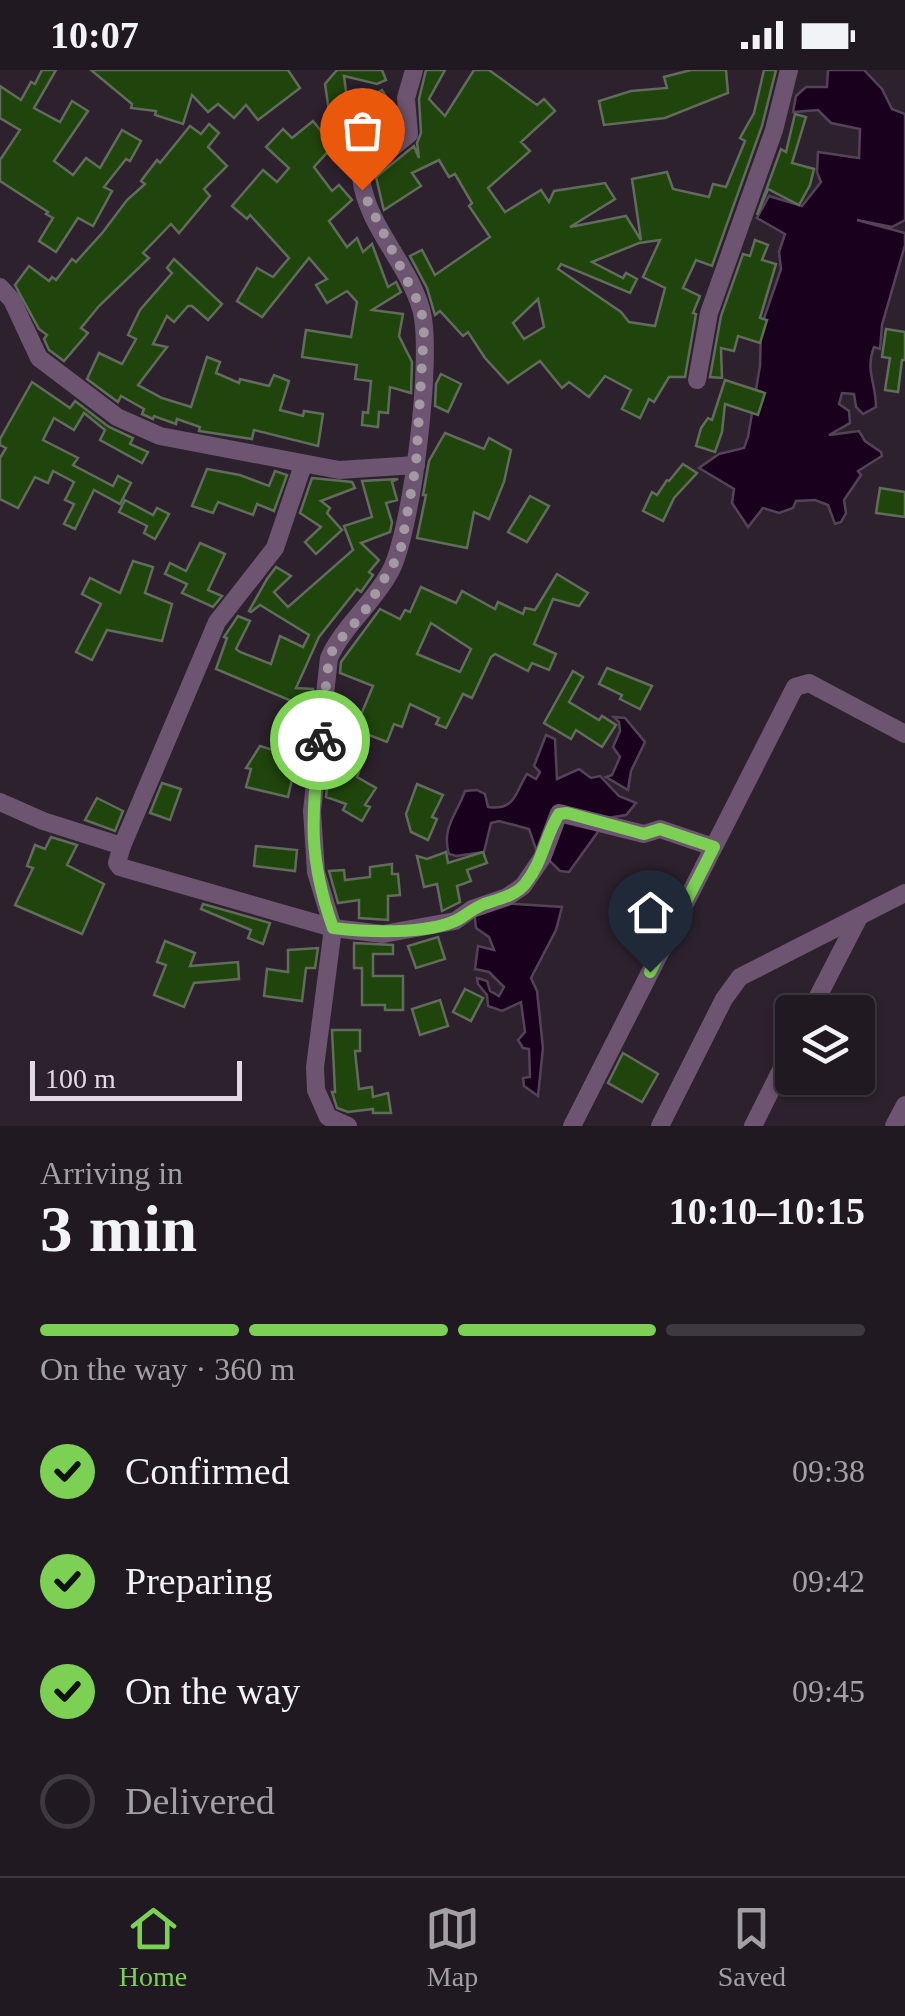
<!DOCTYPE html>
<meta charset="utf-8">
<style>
body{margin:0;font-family:Georgia,serif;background:#29222a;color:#f1f3f6;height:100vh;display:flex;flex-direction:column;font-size:38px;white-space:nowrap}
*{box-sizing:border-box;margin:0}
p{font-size:32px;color:#a2a0a5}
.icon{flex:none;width:55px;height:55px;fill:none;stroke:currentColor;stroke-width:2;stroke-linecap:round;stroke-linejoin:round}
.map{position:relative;height:1056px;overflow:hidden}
.side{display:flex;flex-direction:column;background:#211922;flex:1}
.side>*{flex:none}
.tools{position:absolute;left:775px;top:925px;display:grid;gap:20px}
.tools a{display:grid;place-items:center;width:100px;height:100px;border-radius:10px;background:#211922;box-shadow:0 2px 8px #0004,0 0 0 2px #3e3840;font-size:50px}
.scale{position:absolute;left:30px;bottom:25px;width:212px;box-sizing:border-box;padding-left:10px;border:5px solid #e1dae2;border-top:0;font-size:28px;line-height:35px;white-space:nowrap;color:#e1dae2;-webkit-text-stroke:8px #2c212d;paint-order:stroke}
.pin{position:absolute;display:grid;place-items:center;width:85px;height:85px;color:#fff;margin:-102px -42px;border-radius:50% 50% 50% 0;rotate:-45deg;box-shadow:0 0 10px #0007}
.pin .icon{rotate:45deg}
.courier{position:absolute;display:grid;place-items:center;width:100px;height:100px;margin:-50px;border:8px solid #7cd155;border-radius:50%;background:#fff;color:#222;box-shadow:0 2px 12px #0007}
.overview em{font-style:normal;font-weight:600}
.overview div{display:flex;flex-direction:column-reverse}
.overview{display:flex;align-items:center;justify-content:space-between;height:170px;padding:0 40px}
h1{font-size:65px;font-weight:600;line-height:75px}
.bar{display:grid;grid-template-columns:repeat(4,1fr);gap:15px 10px;align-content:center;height:120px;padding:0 40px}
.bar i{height:12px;border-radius:8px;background:#3e3840}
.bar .active{background:#7cd155}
.bar p{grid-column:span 4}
ol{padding:0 40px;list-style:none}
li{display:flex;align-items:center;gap:30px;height:110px}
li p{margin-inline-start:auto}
li .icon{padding:10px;border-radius:50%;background:#7cd155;color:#111;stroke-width:4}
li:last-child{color:#a2a0a5}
li i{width:55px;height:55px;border:5px solid #3e3840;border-radius:50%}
.status{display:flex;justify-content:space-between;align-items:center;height:70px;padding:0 50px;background:#211922;direction:ltr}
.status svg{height:28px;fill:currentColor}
.dock{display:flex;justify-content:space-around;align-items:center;height:140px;border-top:2px solid #3e3840;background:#211922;font-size:28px;color:#a2a0a5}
.dock a{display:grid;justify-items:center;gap:5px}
.dock .active{color:#7cd155}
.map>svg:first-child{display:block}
</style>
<div class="status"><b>10:07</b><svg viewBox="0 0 49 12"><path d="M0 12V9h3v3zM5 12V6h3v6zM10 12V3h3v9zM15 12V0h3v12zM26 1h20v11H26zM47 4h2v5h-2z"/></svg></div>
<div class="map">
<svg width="905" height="1056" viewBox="0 0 905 1056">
<rect width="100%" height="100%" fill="#2c212d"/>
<g fill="#19001d" stroke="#554158" stroke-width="2.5">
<path d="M828 0H864L882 19 892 39 905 44V150L892 157 857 150 905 163V175L882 255 880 279 874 277C865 301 876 313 876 337L863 344 856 337 854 324 842 323 839 334 849 341 850 353 829 365 859 361 865 371 881 382 882 386 858 401 861 405 844 430 846 443 841 452 835 454 828 435 815 430 796 431 793 438 779 443 763 438 748 457 732 433 734 419 699 398 719 384 744 378 748 367 760 296 761 257 781 199 779 182 785 164 757 148 769 126 802 136 821 112 817 102 818 82 859 88 860 59 831 53 818 40 793 42 796 26 806 17H827Z"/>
<path d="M614 647 625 648 645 672 631 701 628 720 606 707 612 705 620 687 613 677 620 661 619 652Z"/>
<path d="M546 665 555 669 557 709 579 699 591 708 600 706 619 726 636 733 626 745 608 748 569 802 560 801 549 790 538 785 529 759 499 751 491 753 484 782 456 786 449 784C441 758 457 744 465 721L477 720 485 724 488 737C516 741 515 722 527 704L536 709 540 702 534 696Z"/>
<path d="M499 833 562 837 556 860 531 908 537 921 543 978 538 1026 524 1016 523 1008 530 1007 529 979 523 978 518 970 525 962 521 932 502 941 488 936 487 925 478 914 477 908 487 911 490 921 499 926 504 917 489 902 475 899 478 876 494 880 489 867 476 858 474 840Z"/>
</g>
<g fill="#20450c" stroke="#616c5c" stroke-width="2.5" fill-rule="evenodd">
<path d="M42 0H56L34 38 60 52 72 31 88 41 54 91 73 105 86 88 100 98 122 60 141 71 130 91 126 89 104 117 112 121 93 156 78 148 56 182 39 171 53 148 46 144 48 142 0 111V90L20 60 0 48V16L21 30 31 12 35 14Z"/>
<path d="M91 0H288L300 18 258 50 246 35 234 48 218 34 208 42 192 25 183 54 155 45 156 41 131 38 132 34Z"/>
<path d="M337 0H382L386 10 377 14 344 6 349 45 374 31 372 26 382 20 395 41V52L358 89 346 65 334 75 325 14Z"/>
<path d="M426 0H445L429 29 445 46 474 0H489L537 35 544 29 555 41 521 72 530 81 488 118 505 142 541 120 549 132 554 121 605 113 615 129 570 157 626 146 641 170 632 109 667 102 673 119 709 127 713 114 726 117 745 71 740 68 754 43 764 0H776L762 56 712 196 696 190 683 218 700 226 693 243 696 244 685 307H669L654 332 649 329 640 348 622 339 631 320 605 306 589 327 569 312 562 318 540 291 508 313 485 288 468 262 463 266 440 241 435 245 427 218 410 186 422 180 435 205 490 167 469 136 472 133 455 104 449 107 439 90 412 103 421 116 384 140 383 137 376 107 414 76 419 88 417 73 421 63 419 29ZM660 170 643 207 665 218 655 256 629 252 621 242 558 199 561 194 630 223 637 209 626 203 623 208 592 192 639 173ZM538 229 544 257 524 269 513 253Z"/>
<path d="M691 0H726L728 23 665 48 604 55 599 31 631 21 667 18 664 7Z"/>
<path d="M795 44 806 47 792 93 814 99 810 115 799 135 768 119 757 145 781 79 786 82Z"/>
<path d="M313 51 333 76 314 97 332 121 339 115 352 130 329 151 347 177 357 168 363 182 372 174 388 217 396 212 401 222 372 240 403 244 399 266 412 292 411 323 390 317 388 343 379 342 378 357 362 355 363 342 368 343 371 311 355 309 357 295 302 287 306 260 351 267 357 232 347 221 327 233 316 215 327 209 309 188 262 247 237 231 257 198 273 207 289 188 250 145 247 149 232 136 263 100 277 112 289 98 266 77 283 59 292 68Z"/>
<path d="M209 54 219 63 208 77 227 96 204 119 210 126 179 163 171 154 143 183 149 188 99 236 81 258 88 263 64 291 49 280 44 269 47 265 39 259 15 215 29 196 49 211 52 207 56 210 72 189 76 192 103 162 127 130 145 114 141 111 157 90 160 93 190 56 201 64Z"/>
<path d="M755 170 768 175 762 190 776 194 760 248 767 250 760 273 738 266 734 281 721 278 722 308 710 307 721 246 743 184 750 186Z"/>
<path d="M174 189 222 234 208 250 192 236H188L174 252 167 246 153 274 167 277 138 315 162 328 191 337 207 287 220 292 216 303 239 313 240 309 269 316 274 305 289 311 280 340 303 346 304 341 323 344 318 376 254 360 252 369 199 361 200 357 177 349 176 354 154 346 153 349 142 344 144 339 121 326 118 332 87 309 99 283 122 294 136 269 128 265 140 240 172 203 167 198Z"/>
<path d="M886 259 905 262V290H902L898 322 885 320 890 288 882 287Z"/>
<path d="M441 304 461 314 448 342 435 336 436 314Z"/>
<path d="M725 310 765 323 758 345 725 334 722 362 715 382 696 376 701 358 708 348 712 350Z"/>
<path d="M32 312 70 338 75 331 109 357 133 368 130 374 148 382 142 393 100 370 105 360 84 343 74 360 54 348 43 370 78 388 73 395 113 416 118 406 131 413 120 434 94 420 75 459 64 454 74 434 65 430 74 412 53 401 48 413 35 407 18 438 0 429V388L6 378 0 375V369Z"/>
<path d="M445 363 484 379 489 368 511 380 504 412 489 449 474 442 467 478 417 468 426 425H423L429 391Z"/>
<path d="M683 394 697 403 674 428 663 451 643 441 652 422 657 425 667 410 669 411Z"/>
<path d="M207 399 240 405 269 416 275 401 287 405 274 441 257 434 253 445 218 432 213 443 192 436Z"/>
<path d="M312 408 352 412 355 418 321 431 330 438 327 443 342 460 316 484 305 472 321 457 300 443Z"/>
<path d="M398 409 392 412 397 430 386 433 392 452 390 462 361 473 379 490 369 502 373 505 361 522 357 519 319 567 296 618 313 619 308 665H304L308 638 216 599 227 568 224 567 238 546 250 551 236 579 240 582 271 594 280 566 303 577 309 565 260 535 251 542 249 541 267 509 276 497 291 506 274 522 288 537 353 480 344 456 372 447 362 411Z"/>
<path d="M880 418 905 422V447L876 443Z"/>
<path d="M530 426 549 436 527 472 508 462Z"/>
<path d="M125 430 153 445 157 438 169 444 155 469 144 463 147 456 119 442Z"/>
<path d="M200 473 225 484 208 520 222 526 213 537 182 523 187 514 165 504 170 493 186 501Z"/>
<path d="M133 491 153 497 145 523 172 534 162 571 107 560 92 590 76 582 101 534 82 524 90 508 120 523Z"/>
<path d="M557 504 588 523 579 536 553 529 534 574 556 584 549 600 532 593 528 601 495 584 491 587 472 628 463 624 446 658 436 654 439 648 410 634 402 657 394 654 387 672 369 665 368 670 357 667 349 689 362 693 357 707 376 718 365 735 370 737 362 751 343 740 346 734 326 727 336 640 360 647 373 616 340 603 341 592 380 539 400 549 405 540 410 542 421 517 456 533 462 521 495 539 498 532 523 544 525 538 535 540ZM431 553 471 579 460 602 417 584Z"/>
<path d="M607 598 652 616 640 639 620 629 622 625 599 614Z"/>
<path d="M573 601 583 607 569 632 599 650 602 646 616 655 602 677 576 660 571 669 544 653Z"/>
<path d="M282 655 303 661 288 727 246 717 251 699 246 698 260 676 276 681Z"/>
<path d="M162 713 181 719 170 750 150 743Z"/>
<path d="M417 714 443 725 432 747 437 749 428 770 411 762 406 744Z"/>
<path d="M97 728 123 741 115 761 85 750Z"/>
<path d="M51 767 77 775 67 795 104 814 82 864 15 835 33 798 27 796 35 775 45 779Z"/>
<path d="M256 776 297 780 295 801 254 796Z"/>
<path d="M446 782 448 793 483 782 487 793 467 800 471 811 457 816 460 832 442 841 437 814 424 817 417 786 427 789Z"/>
<path d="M392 794V804H398L400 825 388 826V850L359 848V830L338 833 329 801 344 800 345 810 370 807V797Z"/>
<path d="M203 834 270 853 263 874 248 868 251 860 201 839Z"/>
<path d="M438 867 445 889 416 898 408 876Z"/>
<path d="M165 871 195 883 190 896 238 892 239 909 194 913 184 937 154 925 166 895 157 892Z"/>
<path d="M354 873 393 875V884H373V906H403V940H385V935H362V898H354Z"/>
<path d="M318 878 315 898H306L302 931 264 926 267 899 288 902V880Z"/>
<path d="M465 919 483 928 471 951 453 942Z"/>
<path d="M440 930 448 956 420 965 412 939Z"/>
<path d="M332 960H360V981H355L359 1019 372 1017 373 1027 388 1023 391 1043H373V1039L348 1042 337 1038 332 1022H335Z"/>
<path d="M623 983 658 1004 642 1032 608 1013Z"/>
</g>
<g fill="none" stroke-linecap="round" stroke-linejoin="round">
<g stroke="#6d5470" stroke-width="18">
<path d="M0 217 12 230 39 288 117 347 160 366 339 400 416 395"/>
<path d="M697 310 709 243 774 60 789 0"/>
<path d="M303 395 275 478 217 552 122 776 117 793 120 797 333 858 383 864 455 851 472 839 507 827 523 816 542 788 559 743 644 764 660 759 713 777"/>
<path d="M0 732 43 751 122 776"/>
<path d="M810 942 859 847"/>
<path d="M348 1056 328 1047 316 1020 315 997 333 858 316 802 312 741 329 588C342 558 374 532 390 502 412 462 434 282 421 239 408 193 367 156 361 108L366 99 409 64 406 28 414 0"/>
<path d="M572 1056 795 617 809 613 905 664"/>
<path d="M660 1056 724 929 740 907 905 823"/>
<path d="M753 1056 792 978"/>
<path d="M894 1056 905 1035"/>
</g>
</g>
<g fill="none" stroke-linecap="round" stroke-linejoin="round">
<path stroke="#a299a3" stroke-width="10" stroke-dasharray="0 18" d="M320 670 329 588 335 575 363 544 400 483 416 395 424 260 421 238 362 120"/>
<path stroke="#7cd155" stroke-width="12" d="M320 670C312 746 307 785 333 858 367 862 426 865 457 850 466 845 474 838 484 834 499 829 515 826 525 814 543 792 545 766 559 744L567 743 644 764 660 759 714 777 650 902"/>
</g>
</svg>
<div class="tools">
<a><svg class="icon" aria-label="layers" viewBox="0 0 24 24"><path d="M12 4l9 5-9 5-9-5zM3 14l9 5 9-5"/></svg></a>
</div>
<div class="scale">100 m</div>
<div class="pin" style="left:362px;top:120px;background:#ea580c"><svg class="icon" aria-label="bag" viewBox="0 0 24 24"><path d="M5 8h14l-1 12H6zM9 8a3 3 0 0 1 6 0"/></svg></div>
<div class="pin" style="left:650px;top:902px;background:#1f2937"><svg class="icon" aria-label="home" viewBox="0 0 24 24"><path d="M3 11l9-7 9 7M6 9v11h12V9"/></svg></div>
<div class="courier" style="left:320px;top:670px"><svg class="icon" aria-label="bike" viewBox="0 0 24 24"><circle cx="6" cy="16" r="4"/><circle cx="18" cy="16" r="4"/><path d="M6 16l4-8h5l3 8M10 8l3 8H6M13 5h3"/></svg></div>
</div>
<section class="side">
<div class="overview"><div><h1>3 min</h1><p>Arriving in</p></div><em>10:10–10:15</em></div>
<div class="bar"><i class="active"></i><i class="active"></i><i class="active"></i><i></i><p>On the way · 360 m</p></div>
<ol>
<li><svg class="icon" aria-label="check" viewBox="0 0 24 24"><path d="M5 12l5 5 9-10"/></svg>Confirmed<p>09:38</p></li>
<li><svg class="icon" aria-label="check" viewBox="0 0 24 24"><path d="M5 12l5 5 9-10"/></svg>Preparing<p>09:42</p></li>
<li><svg class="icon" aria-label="check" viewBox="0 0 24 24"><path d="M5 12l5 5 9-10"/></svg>On the way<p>09:45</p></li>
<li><i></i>Delivered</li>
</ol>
</section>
<nav class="dock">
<a class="active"><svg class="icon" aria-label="home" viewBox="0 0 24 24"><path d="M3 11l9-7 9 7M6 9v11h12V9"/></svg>Home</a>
<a><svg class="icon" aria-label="map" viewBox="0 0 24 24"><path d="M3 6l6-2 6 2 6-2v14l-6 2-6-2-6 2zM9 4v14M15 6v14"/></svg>Map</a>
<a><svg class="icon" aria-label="saved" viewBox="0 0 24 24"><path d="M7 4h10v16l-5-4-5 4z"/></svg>Saved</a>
</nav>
